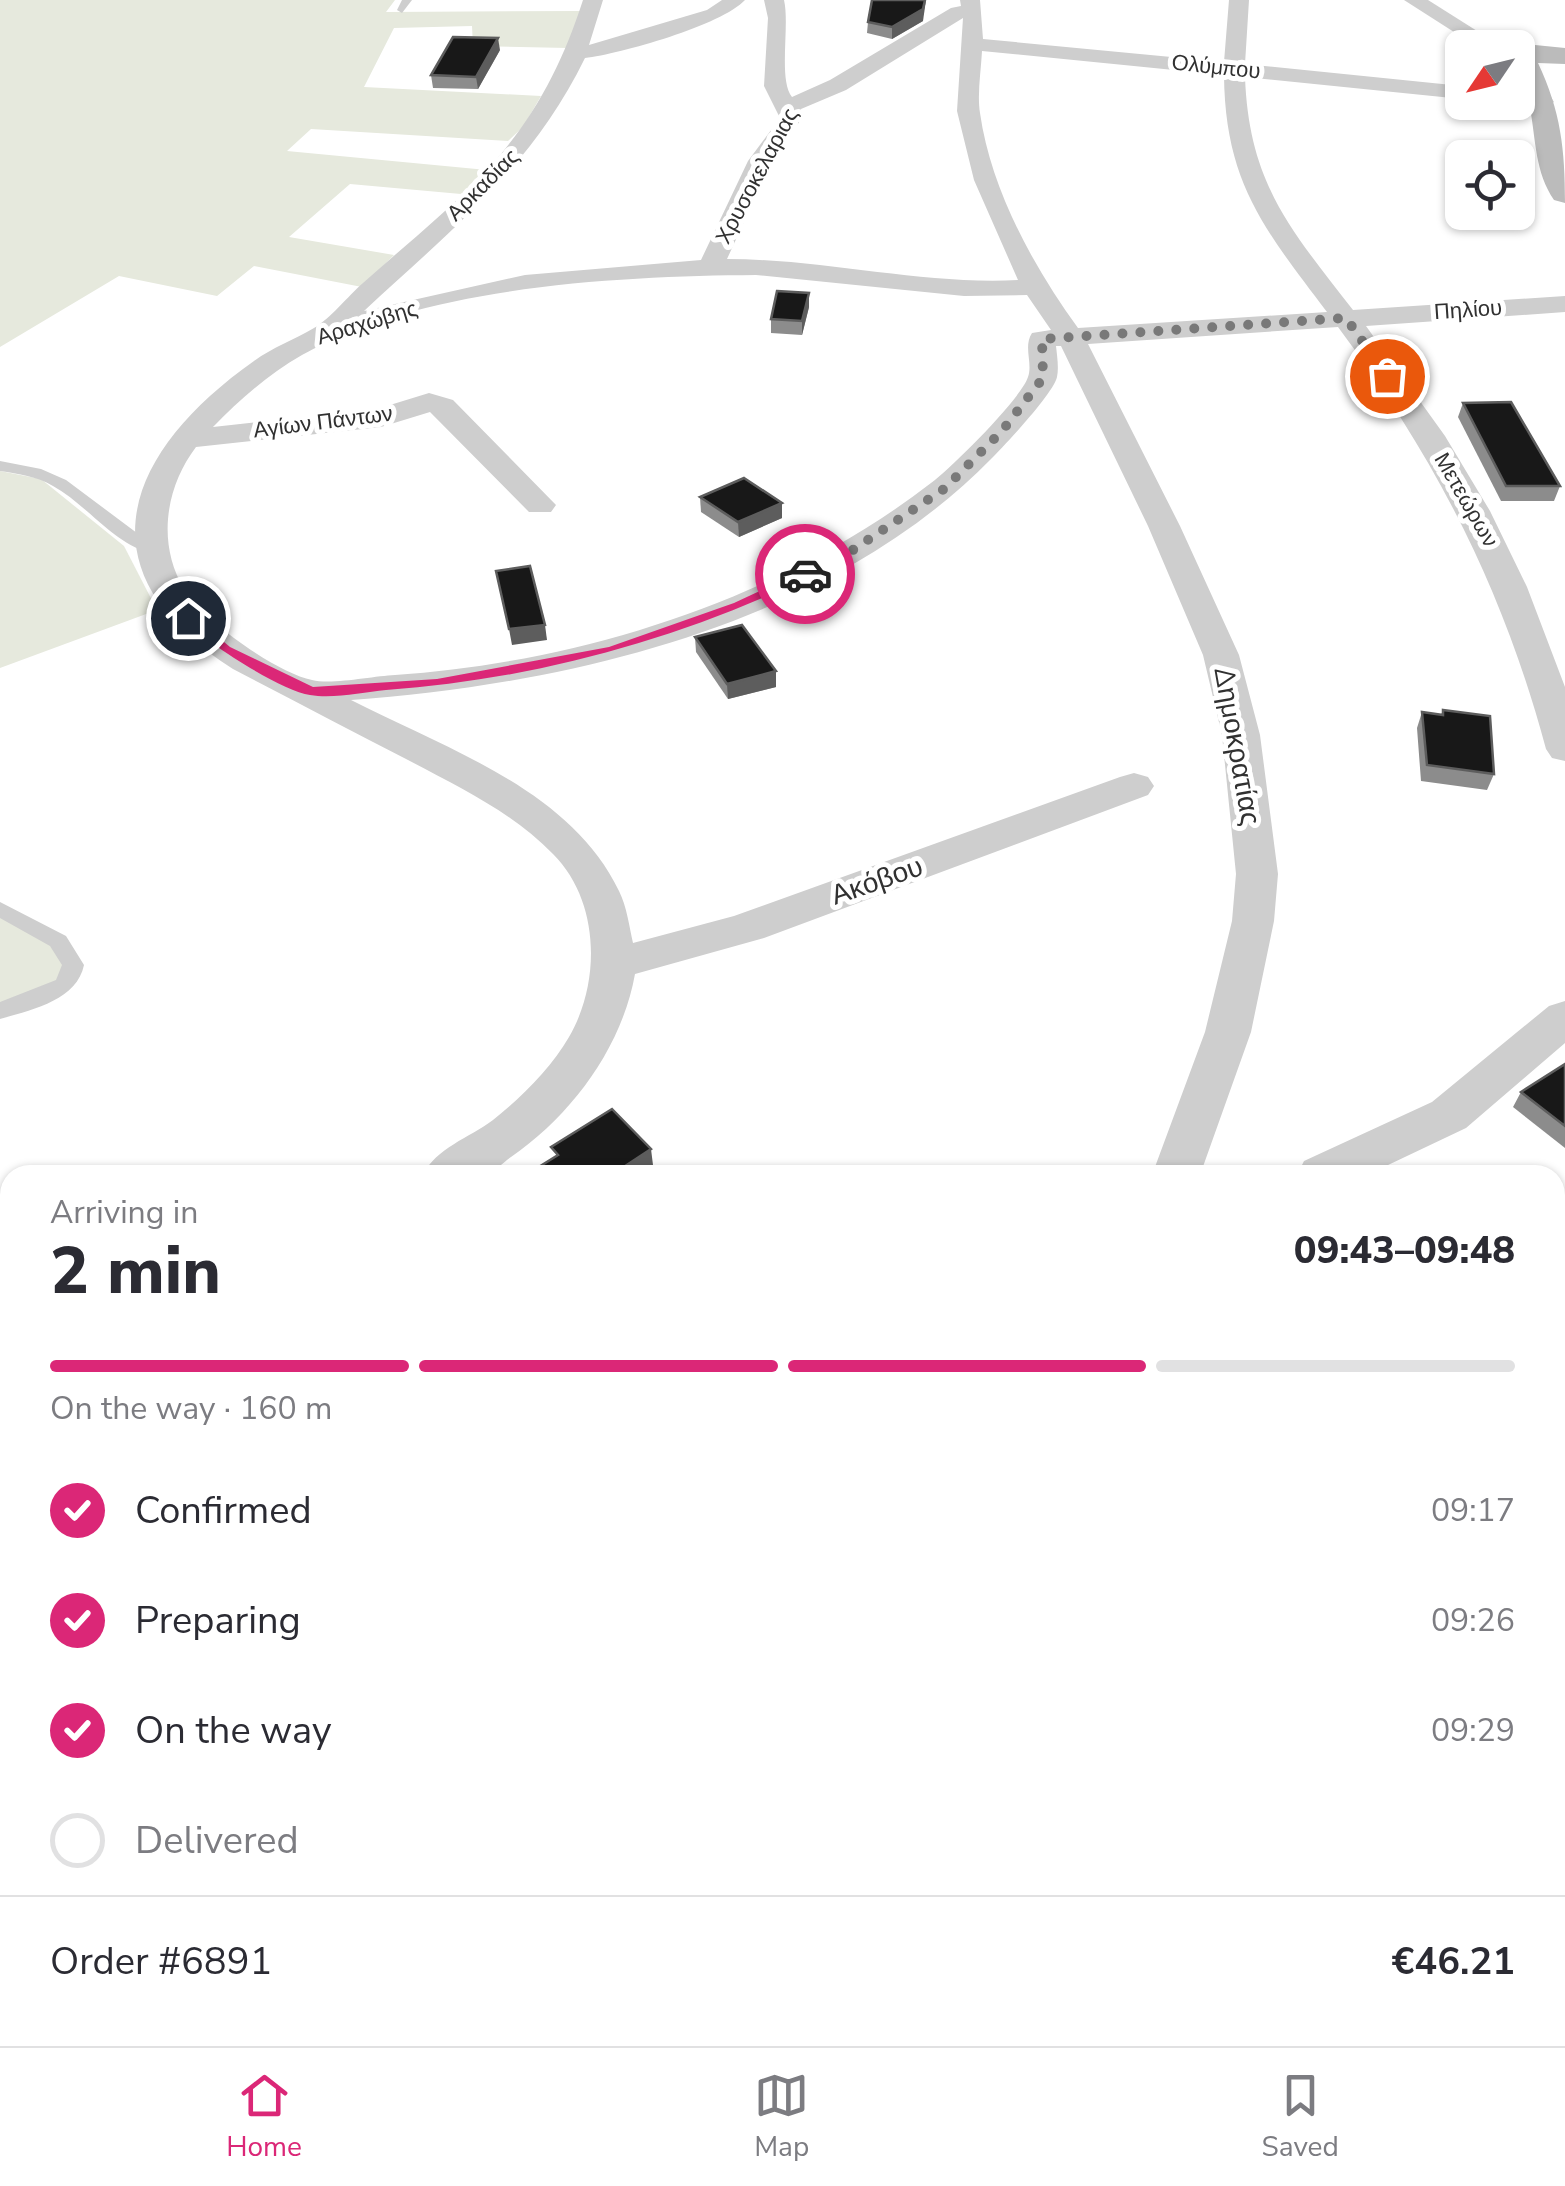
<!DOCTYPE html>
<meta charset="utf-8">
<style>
body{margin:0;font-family:"Nunito Sans",sans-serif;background:#f7f7f7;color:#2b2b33;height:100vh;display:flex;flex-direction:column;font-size:38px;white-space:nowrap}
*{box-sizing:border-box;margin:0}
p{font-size:32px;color:#7c7c81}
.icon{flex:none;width:55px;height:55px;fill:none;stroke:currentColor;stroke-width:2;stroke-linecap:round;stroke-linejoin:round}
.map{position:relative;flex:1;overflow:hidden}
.panel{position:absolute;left:0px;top:1165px;width:1565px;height:882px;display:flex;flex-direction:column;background:#fff;border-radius:30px 30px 0 0;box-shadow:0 2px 8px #0004}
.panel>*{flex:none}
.needle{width:65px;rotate:235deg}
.tools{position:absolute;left:1445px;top:30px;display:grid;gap:20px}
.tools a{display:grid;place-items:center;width:90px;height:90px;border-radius:15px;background:#fff;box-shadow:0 2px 8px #0004;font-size:50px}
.pin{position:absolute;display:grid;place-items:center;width:85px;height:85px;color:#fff;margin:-42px;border:5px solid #fff;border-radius:50%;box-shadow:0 2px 10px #0007}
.courier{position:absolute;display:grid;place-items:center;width:100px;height:100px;margin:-50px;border:8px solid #db2777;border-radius:50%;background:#fff;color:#222;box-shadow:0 2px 12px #0007}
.head em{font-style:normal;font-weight:800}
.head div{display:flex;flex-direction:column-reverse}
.head{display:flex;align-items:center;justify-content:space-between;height:170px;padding:0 50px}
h1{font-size:65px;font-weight:800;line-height:75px}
.bar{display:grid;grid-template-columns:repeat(4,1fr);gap:15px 10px;align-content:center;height:120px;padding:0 50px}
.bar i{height:12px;border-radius:8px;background:#e1e1e2}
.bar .selected{background:#db2777}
.bar p{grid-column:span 4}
.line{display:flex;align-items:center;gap:25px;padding:0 50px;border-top:2px solid #e1e1e2}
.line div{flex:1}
ol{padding:0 50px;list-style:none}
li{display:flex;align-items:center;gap:30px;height:110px}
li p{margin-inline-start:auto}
li .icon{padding:10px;border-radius:50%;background:#db2777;color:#fff;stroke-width:4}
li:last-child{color:#7c7c81}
li i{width:55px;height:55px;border:5px solid #e1e1e2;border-radius:50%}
.dock{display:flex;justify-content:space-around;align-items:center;height:140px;border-top:2px solid #e1e1e2;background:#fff;font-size:28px;color:#7c7c81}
.dock a{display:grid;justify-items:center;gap:5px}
.dock .selected{color:#db2777}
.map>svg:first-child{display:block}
</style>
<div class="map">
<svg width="1565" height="2046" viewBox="0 0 1565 2046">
<rect width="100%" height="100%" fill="#fff"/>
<g fill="#e6e9dd">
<path d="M0 0H395L386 12 580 11 568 48 473 46 472 26 394 28 364 87 541 96 523 127 508 141 311 129 287 151 487 170 461 194 350 184 289 237 394 255 362 287 254 266 217 296 119 276 0 347Z"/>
<path d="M0 471 41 479 124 546 157 610 0 668Z"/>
<path d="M0 917C26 931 73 946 61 981L0 1005Z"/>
</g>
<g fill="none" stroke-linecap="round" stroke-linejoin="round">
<g fill="#cecece" fill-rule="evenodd">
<path d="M402 0H412L402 13 397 10Z"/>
<path d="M0 461 41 469 66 480 157 548 149 553C111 541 87 505 53 486 36 476 19 474 0 471Z"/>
<path d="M0 902 66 936 84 965C77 1000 32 1010 0 1019V1002L56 980 62 965 50 946 0 918Z"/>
</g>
<g fill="#cecece" fill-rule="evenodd">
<path d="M583 0H603L589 45 707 10 722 0H745C722 25 620 54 585 58 532 167 451 230 364 311L525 275 701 260 748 161 780 118 764 86 768 18 764 0H784C790 25 778 80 792 97L830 80 951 8 961 6 960 0H980L983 39 1224 62 1229 0H1249L1245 64 1462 86V99L1245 77C1249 184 1291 230 1353 310L1565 296V312L1366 326 1445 436 1490 511 1527 587 1565 687V761L1552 758 1546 749C1503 589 1437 460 1338 327L1088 344 1180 526 1239 655 1260 735 1278 874 1274 921 1251 1032 1200 1175H1152L1205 1032 1232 921 1236 874 1222 735 1203 655 1148 526 1061 346H1056C1057 355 1059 368 1057 377 1053 394 1005 445 991 459 830 623 573 684 351 700 446 749 570 789 619 891 627 907 629 926 633 943L734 916 1120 777 1134 773 1148 777 1154 786 1148 795 764 938 635 974C622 1047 572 1115 511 1157 504 1162 494 1172 485 1175 468 1180 441 1175 423 1175 436 1148 469 1138 493 1120 521 1098 551 1068 569 1037 601 982 600 901 553 854 512 812 459 787 408 760 350 730 291 699 233 669 77 571 125 452 254 361 273 347 294 340 314 328 330 319 348 296 363 283 403 247 445 214 482 175 532 123 561 68 583 0ZM963 18 957 111 974 180 1018 280C921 285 825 259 727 259L772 161 802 118 801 109 846 90ZM982 51 1224 75C1225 183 1265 230 1327 312L1078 328C1033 266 991 190 980 113 977 94 981 71 982 51ZM756 275 964 296 1027 295 1051 330 1032 333C1023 347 1033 363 1028 377 1021 399 951 468 931 483 781 599 583 662 395 675 373 676 332 685 312 680 277 673 202 620 184 589 157 544 165 488 196 447L381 427 430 412 529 512H551L556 505 453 400 429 393 377 409 213 427C240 399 269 374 302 355 423 286 619 276 756 275Z"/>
<path d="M1404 0H1428L1504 48H1479Z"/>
<path d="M1518 91 1551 97 1554 102 1543 109 1510 103 1518 102Z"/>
<path d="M1565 1001V1043L1466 1128 1367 1175H1297L1304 1161 1432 1102 1549 1006Z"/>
<path d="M10 1344V1392L0 1396V1348Z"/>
<path d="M0 1513 10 1517V1575L0 1571Z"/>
</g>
<g fill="#bbb" fill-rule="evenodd">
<path d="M1535 45 1565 48V64L1538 63C1561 112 1565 149 1565 203L1554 200C1535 172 1536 141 1530 108 1527 88 1518 75 1518 54Z"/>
<path d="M1565 1991V2046H1512L1515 2038H1555V1995Z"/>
</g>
</g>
<g fill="#8c8c8c">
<path d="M923 21 892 39 867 33 868 22Z"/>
<path d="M500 50 478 89 433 88 431 75Z"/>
<path d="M809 307 802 335 771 333V319Z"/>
<path d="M1463 403 1560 486 1554 501H1501L1458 417Z"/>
<path d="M700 497 782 518 739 537 701 512Z"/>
<path d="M695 637 776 687 728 699 696 652Z"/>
<path d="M1443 710 1494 774 1487 790 1421 781 1417 728 1422 712 1441 715Z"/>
<path d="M1565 1064V1148L1513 1107 1521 1092Z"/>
</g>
<g fill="#5d5d5d">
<path d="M925 0H926L923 21 892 39V27Z"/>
<path d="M498 38 500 50 478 89 476 77Z"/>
<path d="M809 293V307L802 335V321Z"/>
<path d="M782 503V518L739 537 738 522Z"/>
<path d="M545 625 547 640 512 645 509 629Z"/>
<path d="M776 671V687L728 699 727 684Z"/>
<path d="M651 1149 653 1165 637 1175H616V1172Z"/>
</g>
<g fill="#181818" stroke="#5d5d5d" stroke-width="2.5">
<path d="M872 0H925L923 9 892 27 868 22Z"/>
<path d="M453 37 498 38 476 77 431 75Z"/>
<path d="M777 291 809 293 802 321 771 319Z"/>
<path d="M1511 402 1560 486H1506L1463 403Z"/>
<path d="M744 478 782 503 738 522 700 497Z"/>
<path d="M530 566 545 625 509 629 496 571Z"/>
<path d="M742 625 776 671 727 684 695 637Z"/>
<path d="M1443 710 1490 716 1494 774 1427 765 1422 712 1443 715Z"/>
<path d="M1565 1064V1126L1521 1092Z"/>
<path d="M612 1109 651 1149 616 1172 618 1175H526L558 1155 551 1147Z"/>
</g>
<path fill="#db2777" d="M805 570 809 577C674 641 536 679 386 690 363 692 334 699 310 695 280 691 203 640 181 618L192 615 230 647 313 687 437 679 609 647 734 603Z"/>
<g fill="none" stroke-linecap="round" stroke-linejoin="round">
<path stroke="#797979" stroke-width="10" stroke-dasharray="0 18" d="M805 574 844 556 944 489 1002 431 1043 378 1042 339 1346 318 1387 376"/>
</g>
<g text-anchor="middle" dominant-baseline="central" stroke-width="10" stroke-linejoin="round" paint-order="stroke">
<g font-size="22" fill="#313131" stroke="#fff">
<text transform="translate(1216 67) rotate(6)">Ολύμπου</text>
<text transform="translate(757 176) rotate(-62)">Χρυσοκελαριας</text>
<text transform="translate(483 185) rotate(-45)">Αρκαδίας</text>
<text transform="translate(1468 310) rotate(-4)">Πηλίου</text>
<text transform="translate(367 323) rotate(-17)">Αραχώβης</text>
<text transform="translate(323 422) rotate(-7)">Αγίων Πάντων</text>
<text transform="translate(1466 500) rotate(60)">Μετεώρων</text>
</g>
<g font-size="28" fill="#313131" stroke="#fff">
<text transform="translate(1237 746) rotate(80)">Δημοκρατίας</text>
<text transform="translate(877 881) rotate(-19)">Ακόβου</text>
</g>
</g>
</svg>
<div class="tools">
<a><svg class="needle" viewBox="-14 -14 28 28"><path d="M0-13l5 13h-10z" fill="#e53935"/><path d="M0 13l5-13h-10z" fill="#7c7c81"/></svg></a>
<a><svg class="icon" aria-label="locate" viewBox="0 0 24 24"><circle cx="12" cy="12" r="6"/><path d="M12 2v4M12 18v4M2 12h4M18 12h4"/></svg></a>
</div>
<div class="pin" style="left:1387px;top:376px;background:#ea580c"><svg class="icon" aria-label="bag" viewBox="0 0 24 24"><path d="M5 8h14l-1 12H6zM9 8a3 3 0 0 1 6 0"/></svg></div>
<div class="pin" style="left:188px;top:618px;background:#1f2937"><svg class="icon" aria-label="home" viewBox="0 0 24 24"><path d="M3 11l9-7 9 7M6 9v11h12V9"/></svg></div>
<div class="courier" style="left:805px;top:574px"><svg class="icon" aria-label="car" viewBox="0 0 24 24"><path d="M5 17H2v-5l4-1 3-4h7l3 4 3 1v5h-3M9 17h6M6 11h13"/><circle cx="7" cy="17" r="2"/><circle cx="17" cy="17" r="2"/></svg></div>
<section class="panel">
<div class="head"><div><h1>2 min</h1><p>Arriving in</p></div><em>09:43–09:48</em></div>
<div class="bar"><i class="selected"></i><i class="selected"></i><i class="selected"></i><i></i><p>On the way · 160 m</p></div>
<ol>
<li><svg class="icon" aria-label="check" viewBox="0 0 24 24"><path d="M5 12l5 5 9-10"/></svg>Confirmed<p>09:17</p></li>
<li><svg class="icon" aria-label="check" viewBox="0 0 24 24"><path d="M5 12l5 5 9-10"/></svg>Preparing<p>09:26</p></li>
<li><svg class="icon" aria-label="check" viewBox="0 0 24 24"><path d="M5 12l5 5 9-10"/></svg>On the way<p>09:29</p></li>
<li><i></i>Delivered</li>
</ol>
<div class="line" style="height:130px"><div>Order #6891</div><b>€46.21</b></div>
</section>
</div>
<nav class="dock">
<a class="selected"><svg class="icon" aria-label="home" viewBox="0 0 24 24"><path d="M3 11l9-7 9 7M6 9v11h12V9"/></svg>Home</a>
<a><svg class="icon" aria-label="map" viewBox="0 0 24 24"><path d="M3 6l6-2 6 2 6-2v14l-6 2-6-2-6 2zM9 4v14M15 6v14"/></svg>Map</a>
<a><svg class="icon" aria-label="saved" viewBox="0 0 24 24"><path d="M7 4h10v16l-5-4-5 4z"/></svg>Saved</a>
</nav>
